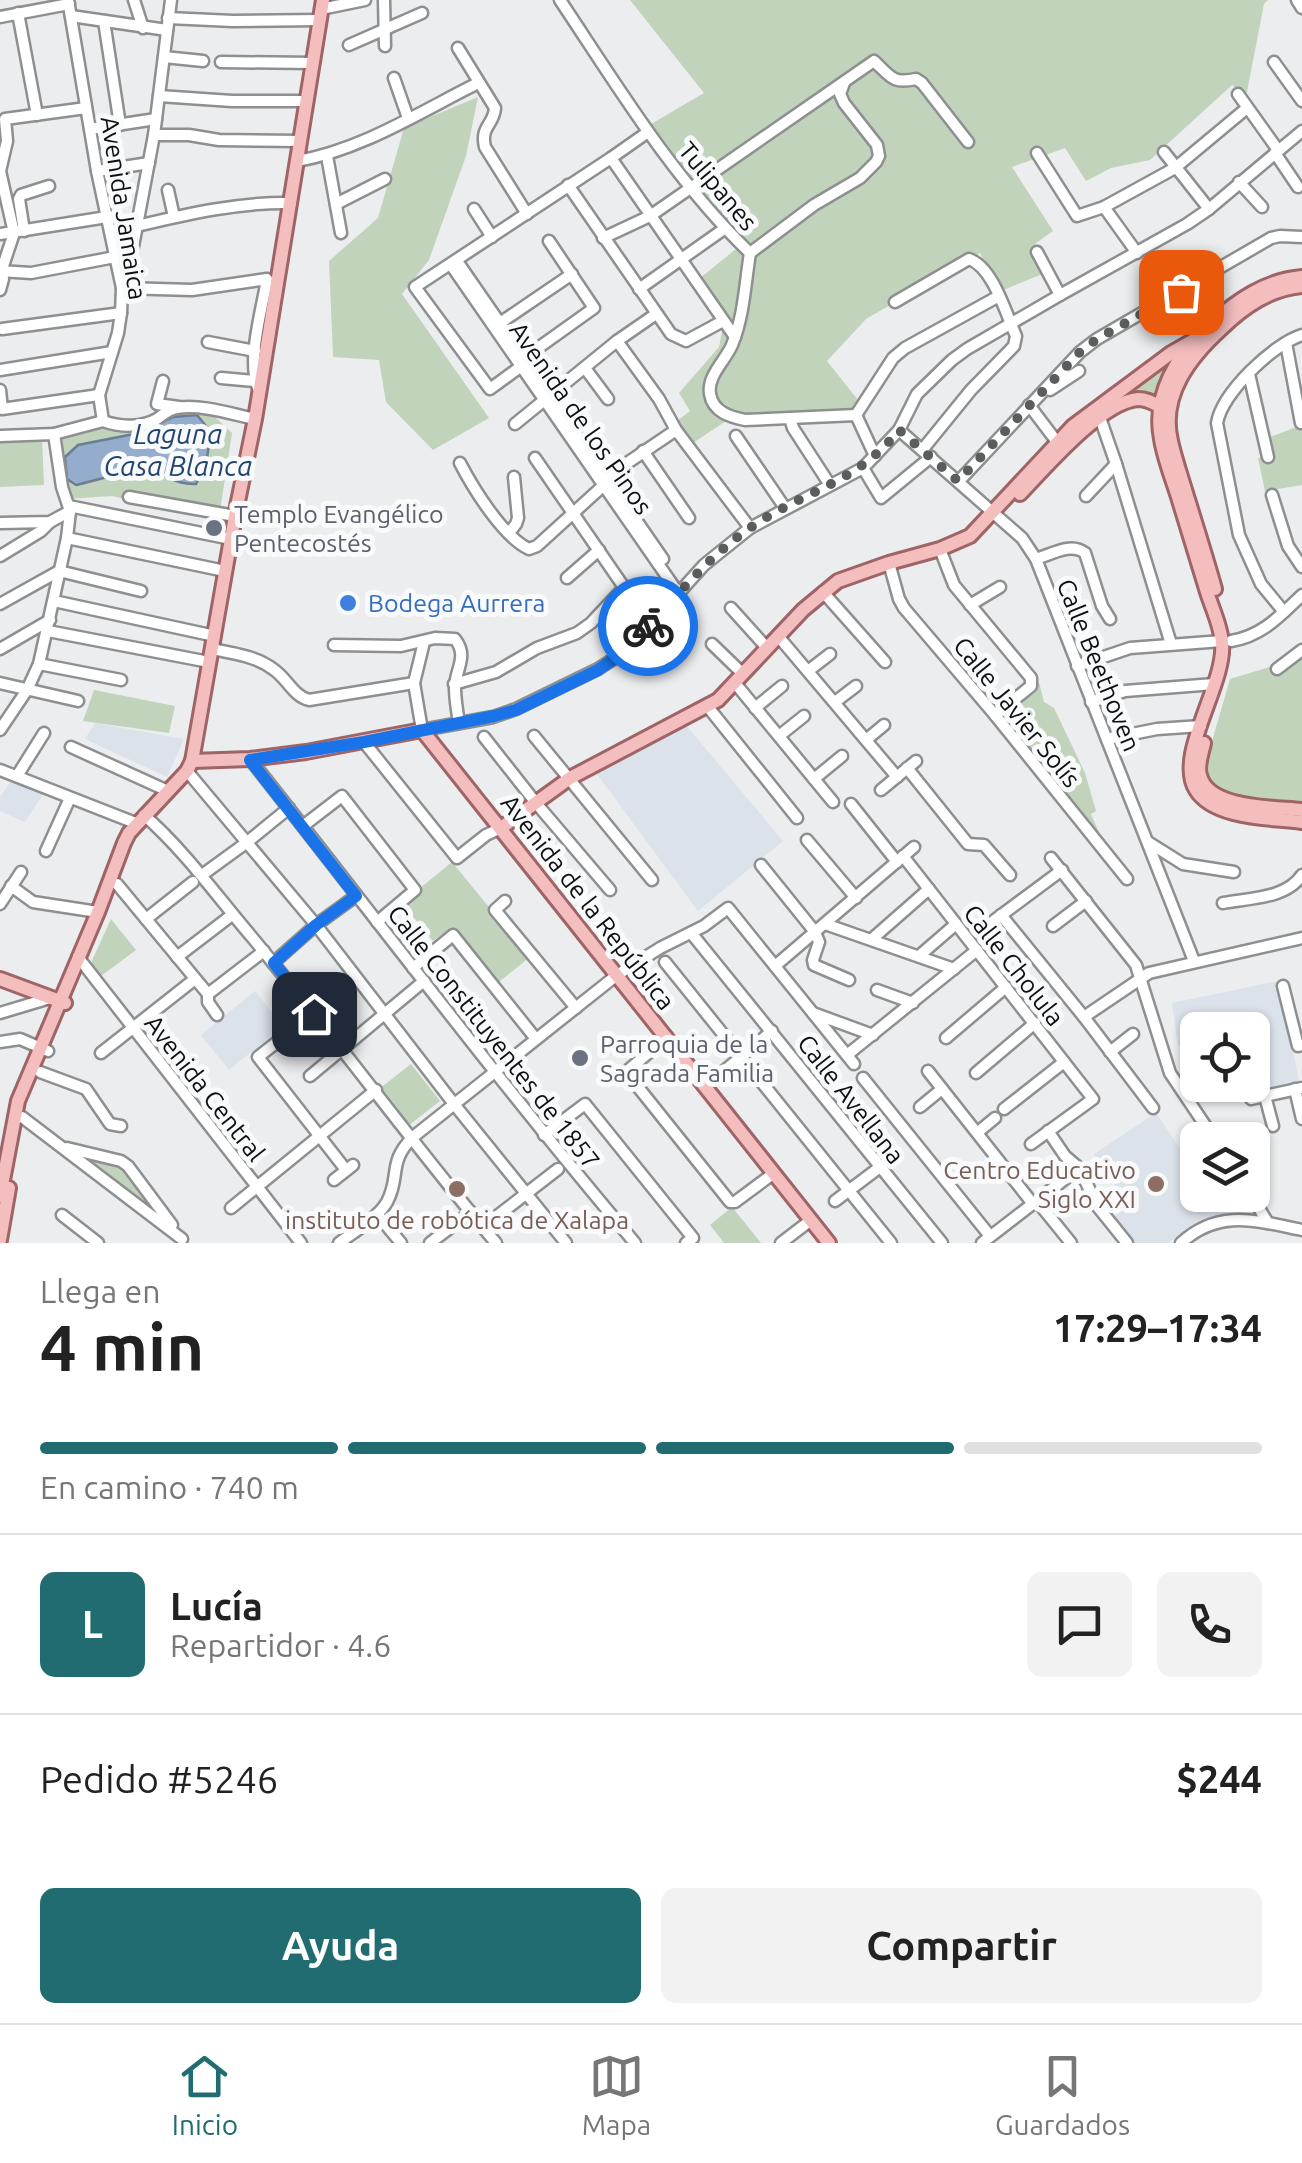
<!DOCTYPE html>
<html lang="es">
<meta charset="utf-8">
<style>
body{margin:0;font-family:Ubuntu,sans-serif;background:#f2f2f2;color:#222;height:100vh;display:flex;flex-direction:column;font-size:38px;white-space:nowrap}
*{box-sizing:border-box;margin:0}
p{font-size:32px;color:#767676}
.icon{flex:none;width:55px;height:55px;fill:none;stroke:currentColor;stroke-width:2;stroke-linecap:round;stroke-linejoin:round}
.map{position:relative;height:1243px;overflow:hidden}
.sheet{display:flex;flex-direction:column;background:#fff;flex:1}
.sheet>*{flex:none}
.controls{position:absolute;left:1180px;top:1012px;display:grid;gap:20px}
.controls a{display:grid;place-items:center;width:90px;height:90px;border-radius:15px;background:#fff;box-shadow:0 2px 8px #0004;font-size:50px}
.pin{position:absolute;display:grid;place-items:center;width:85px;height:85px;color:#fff;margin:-42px;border-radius:20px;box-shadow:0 5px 15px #0006}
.courier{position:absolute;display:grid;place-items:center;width:100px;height:100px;margin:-50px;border:8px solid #1a73e8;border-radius:50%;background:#fff;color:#222;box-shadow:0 2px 12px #0007}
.headline em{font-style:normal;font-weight:700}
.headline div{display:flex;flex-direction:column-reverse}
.headline{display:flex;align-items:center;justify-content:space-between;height:170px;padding:0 40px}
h1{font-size:65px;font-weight:700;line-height:75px}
.bar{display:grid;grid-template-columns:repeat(4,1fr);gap:15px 10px;align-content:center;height:120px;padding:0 40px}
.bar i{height:12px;border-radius:8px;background:#e0e0e0}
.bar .selected{background:#216c70}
.bar p{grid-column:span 4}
.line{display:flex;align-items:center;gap:25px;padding:0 40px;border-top:2px solid #e0e0e0}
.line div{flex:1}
.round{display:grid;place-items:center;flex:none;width:105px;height:105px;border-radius:15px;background:#f2f2f2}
.action{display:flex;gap:20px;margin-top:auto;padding:20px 40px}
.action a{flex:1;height:115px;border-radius:15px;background:#216c70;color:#fff;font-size:40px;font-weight:700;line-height:115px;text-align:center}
.action a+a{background:#f2f2f2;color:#222}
.tabs{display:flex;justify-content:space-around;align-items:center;height:140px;border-top:2px solid #e0e0e0;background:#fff;font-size:28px;color:#767676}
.tabs a{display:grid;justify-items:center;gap:5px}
.tabs .selected{color:#216c70}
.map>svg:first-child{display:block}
</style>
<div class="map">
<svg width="1302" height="1243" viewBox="0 0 1302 1243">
<rect width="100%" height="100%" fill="#ebedef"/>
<g fill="#dbe2ea">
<path d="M95 723 184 739 167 777 85 739Z"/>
<path d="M684 723 783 841 698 911 594 770Z"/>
<path d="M11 781 43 794 25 822 0 811V797Z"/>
<path d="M1278 981 1300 1085 1209 1100 1203 1085H1252V1030H1198L1197 1069 1195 1061 1178 1045 1172 1003Z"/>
<path d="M255 991 283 1026 229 1070 201 1035Z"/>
<path d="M1156 1113 1197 1174 1198 1195H1212L1225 1213 1187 1228 1169 1243H1130L1111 1219 1129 1206 1094 1154Z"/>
</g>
<g fill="#c2d3bc">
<path d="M630 0H1268L1264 4 1246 97 1232 85 1150 160 1111 168 1086 181 1065 148 1012 167 1053 231 1035 244 1052 270 1001 291 980 253 866 319 827 361 858 400 857 408 794 417 729 419 693 443 673 424 690 411 679 393 719 347 725 317 700 278 746 241 646 127 704 93Z"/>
<path d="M478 97 466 156 429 260 402 294 489 418 433 450 386 402 379 360 333 357 329 261 378 218 404 128Z"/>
<path d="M1179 351 1156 400C1135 383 1124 397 1105 410Z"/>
<path d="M178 410 215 417 232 433 220 511 163 507 112 496 67 499 60 439 97 424 118 431 139 427Z"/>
<path d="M1302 425V485L1265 491 1258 458 1272 456 1270 437Z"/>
<path d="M42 439 44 485 0 487V442Z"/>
<path d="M1302 642V807L1256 803 1209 785 1208 755 1230 679 1273 666Z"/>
<path d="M1039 682 1044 702 1054 708 1085 773 1096 811 1091 814 1107 851 1019 740 1037 722 1021 703 1035 684Z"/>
<path d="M94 690 175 706 169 733 83 721Z"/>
<path d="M452 862 530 957 494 986 449 929 433 941 402 903Z"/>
<path d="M111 919 136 950 101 976 90 965Z"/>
<path d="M411 1064 440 1101 408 1126 379 1089Z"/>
<path d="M82 1152 120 1163 162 1216 160 1219 80 1157Z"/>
<path d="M732 1207 761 1243H724L710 1225Z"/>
</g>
<path fill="#94adcc" stroke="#6c7e93" stroke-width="2.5" d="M197 415 211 432 206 464 196 484C174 485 166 473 149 472 126 470 99 480 76 485L67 479 65 457 78 445 139 433 173 417Z"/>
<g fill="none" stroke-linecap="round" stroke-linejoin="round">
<g stroke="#8d8f90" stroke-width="15">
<g id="minor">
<path d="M68 0 97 171 122 288 121 313 118 333 99 395 103 421"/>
<path d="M134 0 143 28"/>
<path d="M171 0 154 135 128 273 122 288 192 290 267 279C262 311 246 361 259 391"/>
<path d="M384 0 385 46"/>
<path d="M560 0C618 87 674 180 750 253"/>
<path d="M1297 0 1302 8"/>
<path d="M321 9 365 0"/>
<path d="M18 13 37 115"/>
<path d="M71 16 167 30"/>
<path d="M0 17 69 4"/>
<path d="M168 18 233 21 320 20"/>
<path d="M104 21 120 125"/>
<path d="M349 45 422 13"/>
<path d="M458 48 495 108C494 125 480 126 485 147L527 214"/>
<path d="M164 57 203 61"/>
<path d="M221 62 313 63"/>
<path d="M1274 62 1302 101"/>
<path d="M394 78 408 118"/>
<path d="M1238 94 1278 150"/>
<path d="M159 96 232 101H306"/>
<path d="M90 129 156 119"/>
<path d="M154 135H189L219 140 300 141"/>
<path d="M1164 152 1209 209"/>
<path d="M1037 153 1077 216 1104 207 1175 168 1247 108"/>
<path d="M1275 153 1298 187"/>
<path d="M327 156 341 233"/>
<path d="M611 158 735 337"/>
<path d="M297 161C361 150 420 112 478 83"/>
<path d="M97 171 149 163"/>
<path d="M1239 182 1262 207"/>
<path d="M568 185 671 334 686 341 723 321"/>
<path d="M168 190 174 217"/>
<path d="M336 204 385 179"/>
<path d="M1104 207 1137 253"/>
<path d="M474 209 492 237"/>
<path d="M137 226C187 214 239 202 291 203"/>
<path d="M24 231 19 199 21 195 49 186"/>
<path d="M0 234 107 217"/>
<path d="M603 238 650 216 874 61C891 77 892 84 916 79L922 83 968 142"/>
<path d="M1037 252 1060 295"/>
<path d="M750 253C745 284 744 316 732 345 725 361 707 376 710 394 713 412 730 417 745 420L856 415"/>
<path d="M750 253 814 205 860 178 876 162 879 156 877 145 844 103 840 94 844 83"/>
<path d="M457 261 663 559"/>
<path d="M451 265 679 594"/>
<path d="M0 271 31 273 115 257"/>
<path d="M639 289 724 229"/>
<path d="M0 290 3 279 2 269 14 233 0 171 7 141 5 119 86 108"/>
<path d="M895 302 969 259C993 267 1006 314 1016 336L1014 346 971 390 923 449"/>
<path d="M500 323 572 274"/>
<path d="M2 329 121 313"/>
<path d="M617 341 659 399 676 430 750 528"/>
<path d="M208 342 255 351"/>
<path d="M1286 343 1301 423"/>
<path d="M524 358 594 308 549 241"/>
<path d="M527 362 490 389 415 287 611 158 648 132"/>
<path d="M585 368 608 399"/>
<path d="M0 370 112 352"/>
<path d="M1249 374 1268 457"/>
<path d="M221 378 254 381"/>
<path d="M163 381 157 404 179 407"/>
<path d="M0 390 2 409 99 395"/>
<path d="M1050 390 1079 371"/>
<path d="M1029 405 1057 442"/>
<path d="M1098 412 1116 464 1171 644"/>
<path d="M856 415 893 358 905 348 999 296"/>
<path d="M856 415 875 456"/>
<path d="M790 418 793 428 830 485"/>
<path d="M515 424 617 341 656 314"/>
<path d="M899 430 1022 538 1036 559 1194 961"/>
<path d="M0 436 54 434 103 421C119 427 142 428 157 419 164 414 168 409 177 408 202 404 231 414 255 419"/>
<path d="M736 436 785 508"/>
<path d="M643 451 689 518"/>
<path d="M535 458 650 625"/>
<path d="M460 463C473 488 503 537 529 549L537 546 604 485"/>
<path d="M863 468 881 498 931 457"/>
<path d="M608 476 676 430"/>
<path d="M959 481 1080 352 1097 339 1271 238 1280 236 1302 237"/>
<path d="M1272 495 1288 546 1302 567"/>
<path d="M1086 496 1116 464"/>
<path d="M129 497 235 516"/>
<path d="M69 506 231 539"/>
<path d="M0 523 50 522 70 511"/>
<path d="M509 533 516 524 518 518 514 477"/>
<path d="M67 538 225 571"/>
<path d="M940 549 954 585 1031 678V686L995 715"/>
<path d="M0 556 41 531 50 522"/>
<path d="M1036 559C1052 554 1071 542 1085 553L1102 606 1110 619"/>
<path d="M889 563 899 599 904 608 995 715 1127 879"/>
<path d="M567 578 599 550"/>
<path d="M823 592 885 662"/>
<path d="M54 601 215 636"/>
<path d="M0 604 59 571 141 591"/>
<path d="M970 605 1000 587"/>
<path d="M731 608 767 648"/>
<path d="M1284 612 1261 584 1239 535 1217 423C1222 393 1273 344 1302 335"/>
<path d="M48 631 209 662"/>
<path d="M778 636 897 777"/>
<path d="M1231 641C1262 636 1280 616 1302 595"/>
<path d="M424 642 414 683 422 730 493 717 516 709 598 669 615 658 650 625 704 565 750 528 863 468 899 430 917 394 952 360 967 349 1060 295 1187 224 1209 209 1302 131"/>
<path d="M712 644 743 674"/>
<path d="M334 645 401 646 435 638 455 639C469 657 455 669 455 688 455 699 457 711 459 723"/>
<path d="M0 649 50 620"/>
<path d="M212 649C232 653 256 656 273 669 287 678 293 696 309 700L414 683"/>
<path d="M39 664 121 680"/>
<path d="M1077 666 1130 648 1222 641"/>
<path d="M1277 669 1302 650"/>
<path d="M808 671 830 654"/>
<path d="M0 683 78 701"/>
<path d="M735 683 833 802"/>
<path d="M454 684 496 672 537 648 577 633 591 623 624 588"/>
<path d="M835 702 856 686"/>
<path d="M1091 702 1125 691 1214 684"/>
<path d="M708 707 797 818"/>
<path d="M755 708 782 686"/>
<path d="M0 730 27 690 39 664 67 538 70 511 62 487 54 434"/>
<path d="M534 736 652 880"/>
<path d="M779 736 804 716"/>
<path d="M484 737 536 803 610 890"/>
<path d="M1107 739 1157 729 1201 726"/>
<path d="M866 740 884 725"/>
<path d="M364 742 457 858 486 835 501 828"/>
<path d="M71 747 168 791"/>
<path d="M250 759C378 921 502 1086 635 1243"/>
<path d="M907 768 968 844 984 845 1010 875"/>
<path d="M0 770 138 824"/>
<path d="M187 771 316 925 454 1104 566 1243"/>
<path d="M17 776 44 733"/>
<path d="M814 779 842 756"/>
<path d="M881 790 916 761"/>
<path d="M851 804 897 862"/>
<path d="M144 815C185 851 216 895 251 936 335 1037 412 1143 496 1243"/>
<path d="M303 826 342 796 415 890 377 922"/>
<path d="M807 840 856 898"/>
<path d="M1148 842 1183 864 1234 872"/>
<path d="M46 851 70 798"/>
<path d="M903 856 1093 1099 1031 1144"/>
<path d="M1051 858 1136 965 1170 1073 1215 1140"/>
<path d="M761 865 815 932 819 942 813 960 814 965 849 980"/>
<path d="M202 875 246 843 289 808"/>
<path d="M117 884 208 994V1002L217 1015"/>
<path d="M11 886 33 902 98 912"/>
<path d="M505 901 495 910 576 1008"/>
<path d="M1223 903C1249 898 1286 899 1302 875"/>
<path d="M0 904 21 872"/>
<path d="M1001 915 1084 1017 1153 1108"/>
<path d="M146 919 193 882"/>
<path d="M825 924 954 969"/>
<path d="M988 925 1062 870"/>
<path d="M1053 926 1086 901"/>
<path d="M692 934 942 1243"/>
<path d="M872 939 929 889"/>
<path d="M919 956 956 924"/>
<path d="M78 957 301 1243"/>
<path d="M177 957 228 918"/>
<path d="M665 962 891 1243"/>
<path d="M273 963 316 925 356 896"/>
<path d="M775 966 914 847"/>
<path d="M413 968 453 935 536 1039"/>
<path d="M1283 986 1298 1046 1302 1045"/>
<path d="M877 990 913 1003"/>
<path d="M208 994 264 951"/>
<path d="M0 1013 50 998"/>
<path d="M314 1013 258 1057 346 1170"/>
<path d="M813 1013 873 1035"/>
<path d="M1084 1017 1149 973 1302 938"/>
<path d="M667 1037 626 1072 730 1202H735L774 1173"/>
<path d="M946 1038 1006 987"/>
<path d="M0 1042 20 1039 48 1051"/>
<path d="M1110 1052 1133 1034"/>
<path d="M101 1053 195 979"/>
<path d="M847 1055 977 950"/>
<path d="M928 1071 1033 1204"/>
<path d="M40 1072 86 1089 110 1124 121 1126"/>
<path d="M976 1073 1035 1023"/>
<path d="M310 1076 424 981"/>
<path d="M863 1078 990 1236"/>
<path d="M706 1086 772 1031"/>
<path d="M1295 1089 1302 1119"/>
<path d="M1265 1096 1273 1126"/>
<path d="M1251 1099 1302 1088"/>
<path d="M920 1107 942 1089"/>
<path d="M1004 1109 1064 1062"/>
<path d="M15 1115 22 1117 182 1239"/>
<path d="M1048 1131 1065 1156 1079 1168 1098 1207 1127 1243"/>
<path d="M978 1132 995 1118"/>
<path d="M544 1135 585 1104 693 1238 686 1243"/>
<path d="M67 1148 121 1161 128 1166 172 1225"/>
<path d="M334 1180 353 1165"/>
<path d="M1251 1195 1268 1223"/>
<path d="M835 1201 880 1167"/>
<path d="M1037 1201 1071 1243"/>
<path d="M231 1208 376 1090"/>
<path d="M377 1214 401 1243"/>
<path d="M62 1215 98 1243"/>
<path d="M483 1227 558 1169"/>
<path d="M339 1243C355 1231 377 1219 387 1202 401 1176 387 1163 413 1137L617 975 660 948 704 926 728 908 854 1064"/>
<path d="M430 1243 471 1212"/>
<path d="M781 1243 811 1220"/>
<path d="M982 1243 1079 1168"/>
<path d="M1181 1243C1219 1208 1257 1221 1302 1230"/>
</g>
</g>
<g stroke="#9f6465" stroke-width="18">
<g id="major">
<path d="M1302 277C1265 280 1236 301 1209 325 1178 354 1152 394 1161 439 1164 458 1172 478 1178 497 1188 529 1197 560 1207 592 1212 608 1221 626 1222 643 1226 684 1174 755 1196 790 1214 819 1271 818 1302 822"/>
<path d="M1020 494C1046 467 1101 402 1138 399 1147 399 1153 403 1161 407"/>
<path d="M1215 589C1206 557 1196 525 1186 493 1181 476 1175 459 1171 441 1160 395 1190 357 1222 328 1245 306 1270 289 1302 286"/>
<path d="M1204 743C1202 753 1197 765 1200 775 1207 809 1275 807 1302 810"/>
<path d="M192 761 250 759 306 752 422 730 829 1243"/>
<path d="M501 828 570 778 718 700 803 610 838 581 889 563 940 549 970 536 1073 426 1171 353 1192 341"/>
<path d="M0 979 65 1003"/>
<path d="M0 1196 18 1101 98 912 124 843 129 833 187 771 192 761 235 516 255 419 323 0"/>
<path d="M0 1240 9 1188"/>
</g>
</g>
<use href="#minor" stroke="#fff" stroke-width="10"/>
<use href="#major" stroke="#f4bebf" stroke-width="12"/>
</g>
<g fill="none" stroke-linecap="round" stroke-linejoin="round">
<path stroke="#5b5d5d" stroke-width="10" stroke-dasharray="0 18" d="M648 626C681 592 710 555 750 528 801 492 858 483 899 430L958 481 1080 352 1097 339 1181 292"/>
<path stroke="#1a73e8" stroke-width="12" d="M314 1014 274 963 316 925 356 896 250 760 364 742 494 716 516 710 598 670 615 658 648 626"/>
</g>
<g fill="#6b7280" stroke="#f9fafc" stroke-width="4">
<circle cx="214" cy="528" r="10"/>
<circle cx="580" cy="1058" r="10"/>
</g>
<circle fill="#3f7fe0" stroke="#f9fafc" stroke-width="4" cx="348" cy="603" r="10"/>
<g fill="#8d6e63" stroke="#f9fafc" stroke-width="4">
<circle cx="1156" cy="1184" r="10"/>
<circle cx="457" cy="1189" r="10"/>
</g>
<g text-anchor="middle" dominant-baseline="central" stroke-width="10" stroke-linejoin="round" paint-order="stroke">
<g font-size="25" fill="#0e0f0f" stroke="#f9fafc">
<text transform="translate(718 186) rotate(50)">Tulipanes</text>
<text transform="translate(124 208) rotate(81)">Avenida Jamaica</text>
<text transform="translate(581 418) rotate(55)">Avenida de los Pinos</text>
<text transform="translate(1099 665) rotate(68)">Calle Beethoven</text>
<text transform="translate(1017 712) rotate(51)">Calle Javier Solís</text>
<text transform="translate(588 902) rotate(52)">Avenida de la República</text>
<text transform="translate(1014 965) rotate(52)">Calle Cholula</text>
<text transform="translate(494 1037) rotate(52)">Calle Constituyentes de 1857</text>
<text transform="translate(205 1088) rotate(52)">Avenida Central</text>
<text transform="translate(851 1099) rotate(52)">Calle Avellana</text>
</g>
<g font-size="25" fill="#5b616d" stroke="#f9fafc" text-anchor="start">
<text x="234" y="514">Templo Evangélico<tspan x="234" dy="29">Pentecostés</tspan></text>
<text x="600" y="1044">Parroquia de la<tspan x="600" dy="29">Sagrada Familia</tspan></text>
</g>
<g font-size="25" fill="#366cbe" stroke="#f9fafc" text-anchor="start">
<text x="368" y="603">Bodega Aurrera</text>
</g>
<g font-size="25" fill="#785e54" stroke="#f9fafc" text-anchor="end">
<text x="1136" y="1170">Centro Educativo<tspan x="1136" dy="29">Siglo XXI</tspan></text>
<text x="457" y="1220" text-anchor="middle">instituto de robótica de Xalapa</text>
</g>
<g font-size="28" font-style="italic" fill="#23456f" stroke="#f9fafc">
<text x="178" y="433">Laguna<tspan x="178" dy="32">Casa Blanca</tspan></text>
</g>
</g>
</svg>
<div class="controls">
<a><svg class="icon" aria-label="locate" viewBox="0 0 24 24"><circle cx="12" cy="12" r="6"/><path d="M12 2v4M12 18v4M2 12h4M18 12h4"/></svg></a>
<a><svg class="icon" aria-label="layers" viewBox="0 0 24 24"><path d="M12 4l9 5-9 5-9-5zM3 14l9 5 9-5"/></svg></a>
</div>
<div class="pin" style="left:1181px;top:292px;background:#ea580c"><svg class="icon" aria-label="bag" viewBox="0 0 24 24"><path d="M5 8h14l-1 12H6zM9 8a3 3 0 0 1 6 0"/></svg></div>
<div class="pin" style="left:314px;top:1014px;background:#1f2937"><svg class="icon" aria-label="home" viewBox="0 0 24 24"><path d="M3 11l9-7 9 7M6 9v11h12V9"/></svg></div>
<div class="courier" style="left:648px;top:626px"><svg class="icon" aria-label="bike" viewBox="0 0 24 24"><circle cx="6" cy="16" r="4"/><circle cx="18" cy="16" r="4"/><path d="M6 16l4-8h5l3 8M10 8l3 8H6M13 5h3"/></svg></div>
</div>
<section class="sheet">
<div class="headline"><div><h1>4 min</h1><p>Llega en</p></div><em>17:29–17:34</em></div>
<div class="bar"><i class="selected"></i><i class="selected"></i><i class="selected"></i><i></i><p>En camino · 740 m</p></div>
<div class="line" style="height:180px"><b class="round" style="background:#216c70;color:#fff">L</b><div><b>Lucía</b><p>Repartidor · 4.6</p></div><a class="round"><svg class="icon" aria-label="chat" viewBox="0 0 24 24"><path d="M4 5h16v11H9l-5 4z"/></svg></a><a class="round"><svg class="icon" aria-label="phone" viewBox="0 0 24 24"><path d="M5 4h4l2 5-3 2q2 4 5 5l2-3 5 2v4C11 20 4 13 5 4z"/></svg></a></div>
<div class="line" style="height:130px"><div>Pedido #5246</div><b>$244</b></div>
<div class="action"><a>Ayuda</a><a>Compartir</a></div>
</section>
<nav class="tabs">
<a class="selected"><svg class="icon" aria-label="home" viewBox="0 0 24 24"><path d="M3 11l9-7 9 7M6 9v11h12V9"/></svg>Inicio</a>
<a><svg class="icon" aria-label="map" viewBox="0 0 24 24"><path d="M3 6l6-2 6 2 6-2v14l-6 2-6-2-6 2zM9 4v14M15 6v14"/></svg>Mapa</a>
<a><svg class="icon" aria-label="saved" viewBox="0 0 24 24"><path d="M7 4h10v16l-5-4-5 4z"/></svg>Guardados</a>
</nav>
